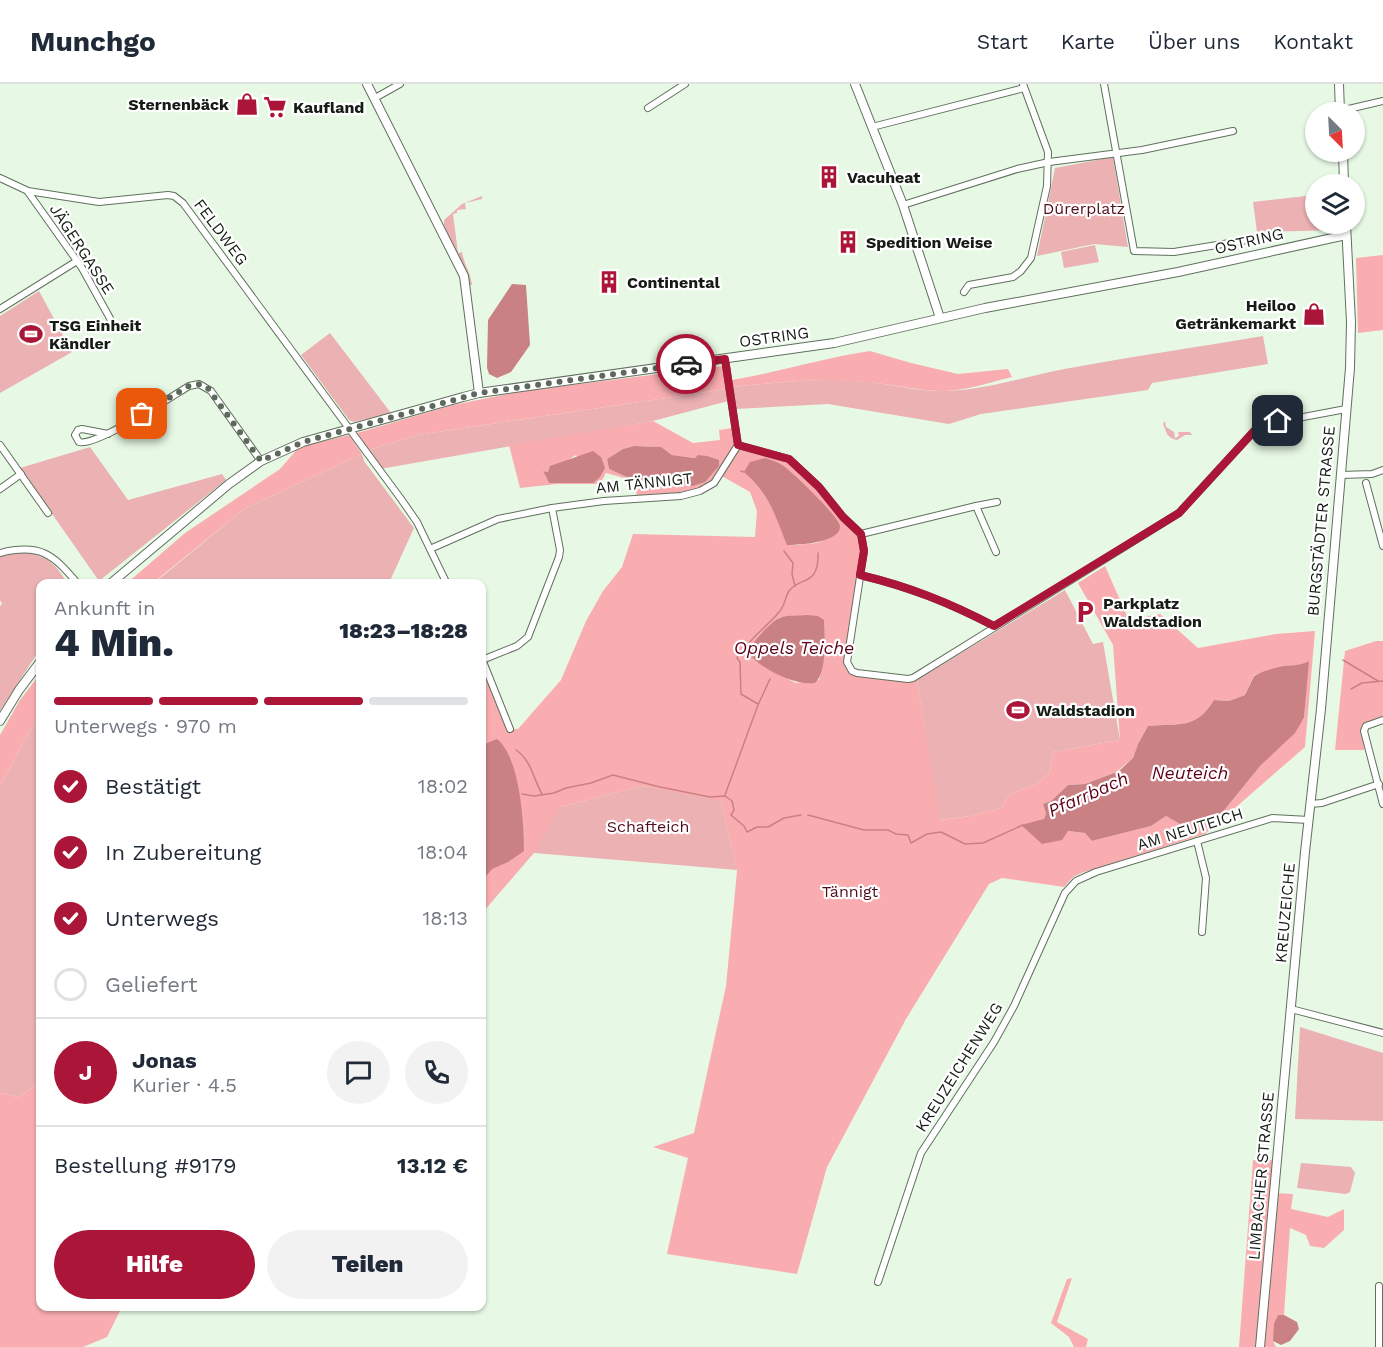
<!DOCTYPE html>
<html lang="de">
<meta charset="utf-8">
<style>
body{margin:0;font-family:"Work Sans",sans-serif;background:#f2f2f3;color:#1f2937;height:100vh;display:flex;flex-direction:column;font-size:22px;white-space:nowrap}
*{box-sizing:border-box;margin:0}
p{font-size:20px;color:#747a83}
.icon{flex:none;width:33px;height:33px;fill:none;stroke:currentColor;stroke-width:2;stroke-linecap:round;stroke-linejoin:round}
.map{position:relative;flex:1;overflow:hidden}
.details{position:absolute;left:36px;top:495px;width:450px;height:732px;display:flex;flex-direction:column;background:#fff;border-radius:12px;box-shadow:0 2px 4px #0004}
.details>*{flex:none}
.needle{width:39px;rotate:156deg}
.controls{position:absolute;left:1305px;top:18px;display:grid;gap:12px}
.controls a{display:grid;place-items:center;width:60px;height:60px;border-radius:50%;background:#fff;box-shadow:0 2px 4px #0004;font-size:30px}
.pin{position:absolute;display:grid;place-items:center;width:51px;height:51px;color:#fff;margin:-26px;border-radius:12px;box-shadow:0 3px 9px #0006}
.courier{position:absolute;display:grid;place-items:center;width:60px;height:60px;margin:-30px;border:4px solid #ab1537;border-radius:50%;background:#fff;color:#222;box-shadow:0 2px 8px #0007}
.summary em{font-style:normal;font-weight:800}
.summary div{display:flex;flex-direction:column-reverse}
.summary{display:flex;align-items:center;justify-content:space-between;height:102px;padding:0 18px}
h1{font-size:39px;font-weight:800;line-height:45px}
.bar{display:grid;grid-template-columns:repeat(4,1fr);gap:9px 6px;align-content:center;height:72px;padding:0 18px}
.bar i{height:8px;border-radius:4px;background:#e0e1e3}
.bar .on{background:#ab1537}
.bar p{grid-column:span 4}
.line{display:flex;align-items:center;gap:15px;padding:0 18px;border-top:2px solid #e0e1e3}
.line div{flex:1}
.round{display:grid;place-items:center;flex:none;width:63px;height:63px;border-radius:32px;background:#f2f2f3}
ol{padding:0 18px;list-style:none}
li{display:flex;align-items:center;gap:18px;height:66px}
li p{margin-inline-start:auto}
li .icon{padding:6px;border-radius:50%;background:#ab1537;color:#fff;stroke-width:4}
li:last-child{color:#747a83}
li i{width:33px;height:33px;border:3px solid #e0e1e3;border-radius:50%}
.cta{display:flex;gap:12px;margin-top:auto;padding:12px 18px}
.cta a{flex:1;height:69px;border-radius:36px;background:#ab1537;color:#fff;font-size:24px;font-weight:800;line-height:69px;text-align:center}
.cta a+a{background:#f2f2f3;color:#1f2937}
header{display:flex;align-items:center;gap:36px;box-sizing:border-box;height:84px;padding:0 30px;background:#fff;border-bottom:2px solid #e0e1e3}
header strong{font-size:28px}
nav{display:flex;gap:33px;margin-inline-start:auto;font-size:21px}
.map>svg:first-child{display:block}
</style>
<header>
<strong>Munchgo</strong>
<nav><a>Start</a><a>Karte</a><a>Über uns</a><a>Kontakt</a></nav>
</header>
<div class="map">
<svg width="1383" height="1263" viewBox="0 0 1383 1263">
<rect width="100%" height="100%" fill="#e7f9e5"/>
<g fill="#ebb1b3">
<path d="M1113 73 1128 163 1094 160 1037 172 1055 84Z"/>
<path d="M1315 111 1316 140H1339V146L1257 148 1253 118Z"/>
<path d="M482 112V115L465 119 466 125 457 126V129L453 130 458 169 462 168C464 180 471 190 472 201H470L444 141V136L462 120Z"/>
<path d="M1095 161 1099 178 1064 184 1061 168Z"/>
<path d="M39 207 72 268 0 309V232Z"/>
<path d="M330 249 391 329 354 338 349 336 301 271Z"/>
<path d="M1263 252 1268 280 1152 299 1148 306 981 330 949 340 828 320 736 325 733 303C778 298 824 293 869 298 894 301 920 308 946 307 988 306 1030 291 1070 284 1134 272 1199 263 1263 252Z"/>
<path d="M727 305 728 317 653 337 380 385 368 366 418 351Z"/>
<path d="M1165 337 1166 343 1174 348 1175 354 1179 352 1178 348H1190L1192 351H1185L1177 356C1166 353 1167 349 1163 340Z"/>
<path d="M90 363 128 416 222 390 226 396 99 497 20 384Z"/>
<path d="M362 370 364 377 414 444 389 499 153 500 244 425Z"/>
<path d="M22 467C46 472 55 478 67 499L40 500V565L0 627V522L2 520 0 516V473Z"/>
<path d="M1065 506 1093 560 1103 558 1120 656 1053 668 1050 688 1036 700 1010 710 1001 724 970 732 939 736 917 596Z"/>
<path d="M482 589 502 639 560 723 642 702 710 713 721 717 737 786 534 769 482 829Z"/>
<path d="M40 628V999L18 1013 0 1009V702Z"/>
<path d="M1300 943 1383 969V1037L1295 1035Z"/>
<path d="M1301 1079 1351 1083 1355 1089 1350 1108 1346 1110 1297 1104Z"/>
</g>
<g fill="#faadb0" fill-rule="evenodd">
<path d="M1383 171V246L1358 249 1356 174Z"/>
<path d="M870 267 911 279 958 290 1008 285 1012 293C991 298 964 307 944 307 918 307 892 300 866 298 822 294 778 298 733 303L732 296C779 288 823 274 870 267Z"/>
<path d="M723 282 727 305 418 351 368 366 357 349 453 321 523 307Z"/>
<path d="M653 337 693 359 720 356 719 346 733 344 738 361 789 375 861 450 864 467 847 578 852 587 917 596 940 736 970 732 1001 724 1010 710 1036 700 1050 688 1053 668 1120 656 1113 561 1078 499 1105 482 1129 536 1160 530 1198 564 1276 550 1315 547 1305 663 1205 750 1081 789 1073 793 1064 803 1002 794 989 800 906 935 827 1083 797 1190 667 1170 688 1074 653 1063 694 1049 726 902 737 787 721 717 642 702 560 723 533 769 482 829V797L492 785 508 778 524 755 519 710 511 673 497 655 482 661V575L510 645H518L561 596 586 537 603 507 622 483 633 450 755 453 757 427 750 408 720 391 700 407 637 415 635 397 606 389 600 400H557L520 404 509 361ZM635 362 660 363 672 371 696 374 678 402 631 395 609 385 607 375 623 365ZM576 371 593 399H549L543 387 548 388ZM758 400 830 454 816 459 796 461 782 448 775 428ZM780 533 824 536 825 559 819 596 796 599 773 588 749 564ZM1308 577 1304 635 1261 681 1222 729 1180 740 1166 732 1151 742 1092 757 1085 749 1068 747 1034 753 1029 746 1044 736 1046 730 1043 720 1051 717 1068 701 1085 700 1116 688 1133 674 1138 660 1148 642C1179 639 1196 646 1214 616L1229 617 1245 611 1254 591 1286 582 1302 581Z"/>
<path d="M349 351 362 370 244 425 153 499 126 500 185 449 280 385 299 363Z"/>
<path d="M1376 557H1383V636L1375 638 1364 647V666H1335L1345 567Z"/>
<path d="M40 590V628L0 702V651L20 616Z"/>
<path d="M40 999V1222L122 1223 107 1253 83 1263H0V1009L18 1013Z"/>
<path d="M1253 1076H1278L1275 1109 1293 1110 1291 1125 1328 1133 1344 1125V1146L1324 1164 1310 1162 1306 1151 1290 1144 1284 1231H1278L1273 1257 1276 1263H1239Z"/>
<path d="M1072 1194 1057 1238 1088 1255 1086 1263H1074L1069 1253 1051 1239 1067 1195Z"/>
</g>
<g fill="#ca8184">
<path d="M512 200 526 201 530 261 511 288 497 294 489 290 487 284 488 236Z"/>
<path d="M634 362 661 363 672 371 695 374 698 371 707 372 719 376V382L705 398 693 402 631 395 609 385 607 375 623 365Z"/>
<path d="M593 367 601 373 605 384 600 393 593 399H549L543 387 548 388 550 382Z"/>
<path d="M765 374C771 376 778 378 782 381 792 387 839 433 840 442 841 459 799 461 787 461 774 429 770 411 744 388L750 378Z"/>
<path d="M807 531 818 532 824 536C825 551 827 589 815 599 795 602 761 585 748 569 750 560 773 535 782 533 789 531 799 532 807 531Z"/>
<path d="M1309 577 1304 634 1295 649 1261 681 1222 729 1180 740 1166 732 1151 742 1092 757 1085 749 1068 747 1062 756 1042 760 1021 741 1044 735 1046 730 1043 720 1051 717 1068 701 1085 700 1119 687 1133 674 1138 660 1148 642C1179 639 1196 646 1214 616L1229 617 1245 611 1254 592C1264 587 1273 584 1284 582 1293 581 1300 582 1309 577Z"/>
<path d="M497 655C520 673 524 739 524 767L508 778 492 785 482 797V661Z"/>
<path d="M1278 1231H1284L1297 1238 1299 1245 1290 1257 1281 1261 1273 1257 1274 1240Z"/>
</g>
<g fill="none" stroke-linecap="round" stroke-linejoin="round">
<g stroke="#ca8184" stroke-width="1.5">
<path d="M741 387 744 388"/>
<path d="M784 467 793 479 792 490 795 502"/>
<path d="M748 569 739 570 737 574 740 578 741 610 758 620"/>
<path d="M745 570 744 566C753 551 769 541 779 528 785 522 785 513 789 507 800 492 819 503 818 469"/>
<path d="M1343 576 1378 597"/>
<path d="M1351 605 1362 599 1383 597"/>
<path d="M516 666C531 676 533 694 542 710"/>
<path d="M522 710 534 712 554 709 566 704 591 699 613 691 660 703 710 713 725 712 732 717 734 726 731 731 744 742 747 748 757 743H768L784 734 801 731"/>
<path d="M725 711 758 621 770 595"/>
<path d="M808 731 864 746H888L896 750 908 751 911 759 927 750 941 748 965 760 983 759 1023 741"/>
</g>
<g stroke="#60705e" stroke-width="8">
<g id="minor">
<path d="M1104 0 1134 167 1174 168 1278 151"/>
<path d="M375 14 400 0"/>
<path d="M648 24 685 0"/>
<path d="M1340 27 1383 17"/>
<path d="M872 43 1024 4"/>
<path d="M0 94 28 107 99 118 168 111 174 112 183 119 401 415 417 438 430 465"/>
<path d="M28 108 82 184 112 238"/>
<path d="M903 121 1017 85 1049 78 1142 66 1233 47"/>
<path d="M964 208 969 201 1013 193 1021 187 1031 174 1047 102 1048 68 1023 0"/>
<path d="M0 225 77 177"/>
<path d="M108 350 82 345 78 346 75 351 79 358C96 363 171 313 189 302L199 300 211 307 261 377"/>
<path d="M0 361 48 429"/>
<path d="M738 361 789 375 819 403 843 433 861 450 864 467 847 578 852 587 857 589 908 595 913 594 1179 429 1256 345 1266 340 1346 325"/>
<path d="M1341 391 1372 390 1383 386"/>
<path d="M1366 399 1383 462"/>
<path d="M0 405 21 390"/>
<path d="M976 422 997 418"/>
<path d="M861 450 976 422 996 468"/>
<path d="M0 469C40 459 53 470 78 500"/>
<path d="M860 491C910 503 949 519 994 542"/>
<path d="M447 500 430 465 498 435 552 424 604 417 681 412 700 407 714 399 738 361 725 275"/>
<path d="M482 575 510 645"/>
<path d="M482 576 517 562 528 553 559 473 560 466 552 424"/>
<path d="M1383 636 1366 642 1364 647 1383 720"/>
<path d="M1310 720 1322 719 1379 700"/>
<path d="M1197 757 1206 794 1202 848"/>
<path d="M1291 925 1383 949"/>
<path d="M878 1198 921 1069 994 958 1014 922 1065 809 1076 797 1096 788 1272 734 1309 736"/>
<path d="M1379 1202V1263"/>
</g>
</g>
<g stroke="#60705e" stroke-width="10">
<g id="secondary">
<path d="M367 0 464 192 479 309"/>
<path d="M855 0 903 121 940 234"/>
<path d="M1339 0 1340 28"/>
<path d="M1343 68 1344 100"/>
<path d="M110 500 229 400 261 377 303 358 463 313 479 309 834 259 985 224 1178 188 1346 151"/>
<path d="M0 637 19 606 40 578"/>
<path d="M1260 1263 1305 768 1321 625 1350 284 1351 238 1346 140"/>
</g>
</g>
<use href="#minor" stroke="#fff" stroke-width="6"/>
<use href="#secondary" stroke="#fff" stroke-width="8"/>
</g>
<g fill="none" stroke-linecap="round" stroke-linejoin="round">
<path stroke="#5e695e" stroke-width="6" stroke-dasharray="0 10.8" d="M142 330 189 302 200 300 207 303 261 377 303 358 479 309 686 280"/>
<path stroke="#ab1537" stroke-width="8" d="M686 280 725 275 738 361 789 375 819 403 843 433 861 450 864 467 860 491C910 503 948 518 994 542L1179 429 1256 345 1278 337"/>
</g>
<defs>
<g id="shop-bare" transform="scale(1.8)"><path d="M-5-2.5h2.3a2.7 3.5 0 0 1 5.4 0H5L5.5 6h-11ZM-1.5-2.5h3a1.5 2.3 0 0 0-3 0Z" fill="#ab1537" stroke="#fff" stroke-width="2.5" paint-order="stroke"/></g>
<g id="supermarket-bare" transform="scale(1.8)"><path d="M-6-5.5h2.5l.6 2H6L4.5 2H-2.5L-4.4-4H-6ZM-1.5 3.2a1.3 1.3 0 1 0 .1 0ZM3 3.2a1.3 1.3 0 1 0 .1 0Z" fill="#ab1537" stroke="#fff" stroke-width="2.5" paint-order="stroke"/></g>
<g id="building-bare" transform="scale(1.8)"><path d="M-4-6H4V6H1V3H-1V6H-4ZM-2.5-4.3h1.7v1.8h-1.7ZM.8-4.3h1.7v1.8H.8ZM-2.5-1h1.7V.8h-1.7ZM.8-1h1.7V.8H.8Z" fill="#ab1537" stroke="#fff" stroke-width="2.5" paint-order="stroke"/></g>
<g id="stadium-bare" transform="scale(1.8)"><path d="M0-5a6.5 5 0 1 0 0 10a6.5 5 0 1 0 0-10ZM-3.5-1.8h7v3.6h-7Z" fill="#ab1537" stroke="#fff" stroke-width="2.5" paint-order="stroke"/></g>
<g id="parking-bare" transform="scale(1.8)"><path d="M-3.5-5.5H1a3.5 3.5 0 0 1 0 7H-1V5.5H-3.5ZM-1-3.4V-.6H.8a1.4 1.4 0 0 0 0-2.8Z" fill="#ab1537" stroke="#fff" stroke-width="2.5" paint-order="stroke"/></g>
</defs>
<g fill-rule="evenodd">
<use href="#shop-bare" x="247" y="20"/>
<use href="#supermarket-bare" x="275" y="23"/>
<use href="#building-bare" x="829" y="93"/>
<use href="#building-bare" x="848" y="158"/>
<use href="#building-bare" x="609" y="198"/>
<use href="#shop-bare" x="1314" y="230"/>
<use href="#stadium-bare" x="31" y="250"/>
<use href="#parking-bare" x="1085" y="528"/>
<use href="#stadium-bare" x="1018" y="626"/>
</g>
<g text-anchor="middle" dominant-baseline="central" stroke-width="4.5" stroke-linejoin="round" paint-order="stroke">
<g font-size="16" font-weight="bold" fill="#151c15" stroke="#fff" text-anchor="start">
<text x="229" y="20" text-anchor="end">Sternenbäck</text>
<text x="293" y="23">Kaufland</text>
<text x="847" y="93">Vacuheat</text>
<text x="866" y="158">Spedition Weise</text>
<text x="627" y="198">Continental</text>
<text x="1296" y="221" text-anchor="end">Heiloo<tspan x="1296" dy="18">Getränkemarkt</tspan></text>
<text x="49" y="241">TSG Einheit<tspan x="49" dy="18">Kändler</tspan></text>
<text x="1103" y="519">Parkplatz<tspan x="1103" dy="18">Waldstadion</tspan></text>
<text x="1036" y="626">Waldstadion</text>
</g>
<g font-size="16" fill="#510e19" stroke="#fff">
<text x="1084" y="124">Dürerplatz</text>
<text x="648" y="742">Schafteich</text>
<text x="850" y="807">Tännigt</text>
</g>
<g font-size="16" fill="#151c15" stroke="#fff">
<text transform="translate(221 148) rotate(53)">FELDWEG</text>
<text transform="translate(1249 157) rotate(-13)">OSTRING</text>
<text transform="translate(82 165) rotate(57)">JÄGERGASSE</text>
<text transform="translate(774 253) rotate(-8)">OSTRING</text>
<text transform="translate(644 399) rotate(-6)">AM TÄNNIGT</text>
<text transform="translate(1321 437) rotate(-85)">BURGSTÄDTER STRASSE</text>
<text transform="translate(1190 745) rotate(-17)">AM NEUTEICH</text>
<text transform="translate(1285 829) rotate(-85)">KREUZEICHE</text>
<text transform="translate(959 983) rotate(-58)">KREUZEICHENWEG</text>
<text transform="translate(1261 1092) rotate(-85)">LIMBACHER STRASSE</text>
</g>
<g font-size="18" font-style="italic" fill="#5e0118" stroke="#fff">
<text x="794" y="563">Oppels Teiche</text>
<text x="1190" y="688">Neuteich</text>
<text transform="translate(1088 710) rotate(-24)">Pfarrbach</text>
</g>
</g>
</svg>
<div class="controls">
<a><svg class="needle" viewBox="-14 -14 28 28"><path d="M0-13l5 13h-10z" fill="#e53935"/><path d="M0 13l5-13h-10z" fill="#747a83"/></svg></a>
<a><svg class="icon" aria-label="layers" viewBox="0 0 24 24"><path d="M12 4l9 5-9 5-9-5zM3 14l9 5 9-5"/></svg></a>
</div>
<div class="pin" style="left:142px;top:330px;background:#ea580c"><svg class="icon" aria-label="bag" viewBox="0 0 24 24"><path d="M5 8h14l-1 12H6zM9 8a3 3 0 0 1 6 0"/></svg></div>
<div class="pin" style="left:1278px;top:337px;background:#1f2937"><svg class="icon" aria-label="home" viewBox="0 0 24 24"><path d="M3 11l9-7 9 7M6 9v11h12V9"/></svg></div>
<div class="courier" style="left:686px;top:280px"><svg class="icon" aria-label="car" viewBox="0 0 24 24"><path d="M5 17H2v-5l4-1 3-4h7l3 4 3 1v5h-3M9 17h6M6 11h13"/><circle cx="7" cy="17" r="2"/><circle cx="17" cy="17" r="2"/></svg></div>
<section class="details">
<div class="summary"><div><h1>4 Min.</h1><p>Ankunft in</p></div><em>18:23–18:28</em></div>
<div class="bar"><i class="on"></i><i class="on"></i><i class="on"></i><i></i><p>Unterwegs · 970 m</p></div>
<ol>
<li><svg class="icon" aria-label="check" viewBox="0 0 24 24"><path d="M5 12l5 5 9-10"/></svg>Bestätigt<p>18:02</p></li>
<li><svg class="icon" aria-label="check" viewBox="0 0 24 24"><path d="M5 12l5 5 9-10"/></svg>In Zubereitung<p>18:04</p></li>
<li><svg class="icon" aria-label="check" viewBox="0 0 24 24"><path d="M5 12l5 5 9-10"/></svg>Unterwegs<p>18:13</p></li>
<li><i></i>Geliefert</li>
</ol>
<div class="line" style="height:108px"><b class="round" style="background:#ab1537;color:#fff">J</b><div><b>Jonas</b><p>Kurier · 4.5</p></div><a class="round"><svg class="icon" aria-label="chat" viewBox="0 0 24 24"><path d="M4 5h16v11H9l-5 4z"/></svg></a><a class="round"><svg class="icon" aria-label="phone" viewBox="0 0 24 24"><path d="M5 4h4l2 5-3 2q2 4 5 5l2-3 5 2v4C11 20 4 13 5 4z"/></svg></a></div>
<div class="line" style="height:78px"><div>Bestellung #9179</div><b>13.12 €</b></div>
<div class="cta"><a>Hilfe</a><a>Teilen</a></div>
</section>
</div>
